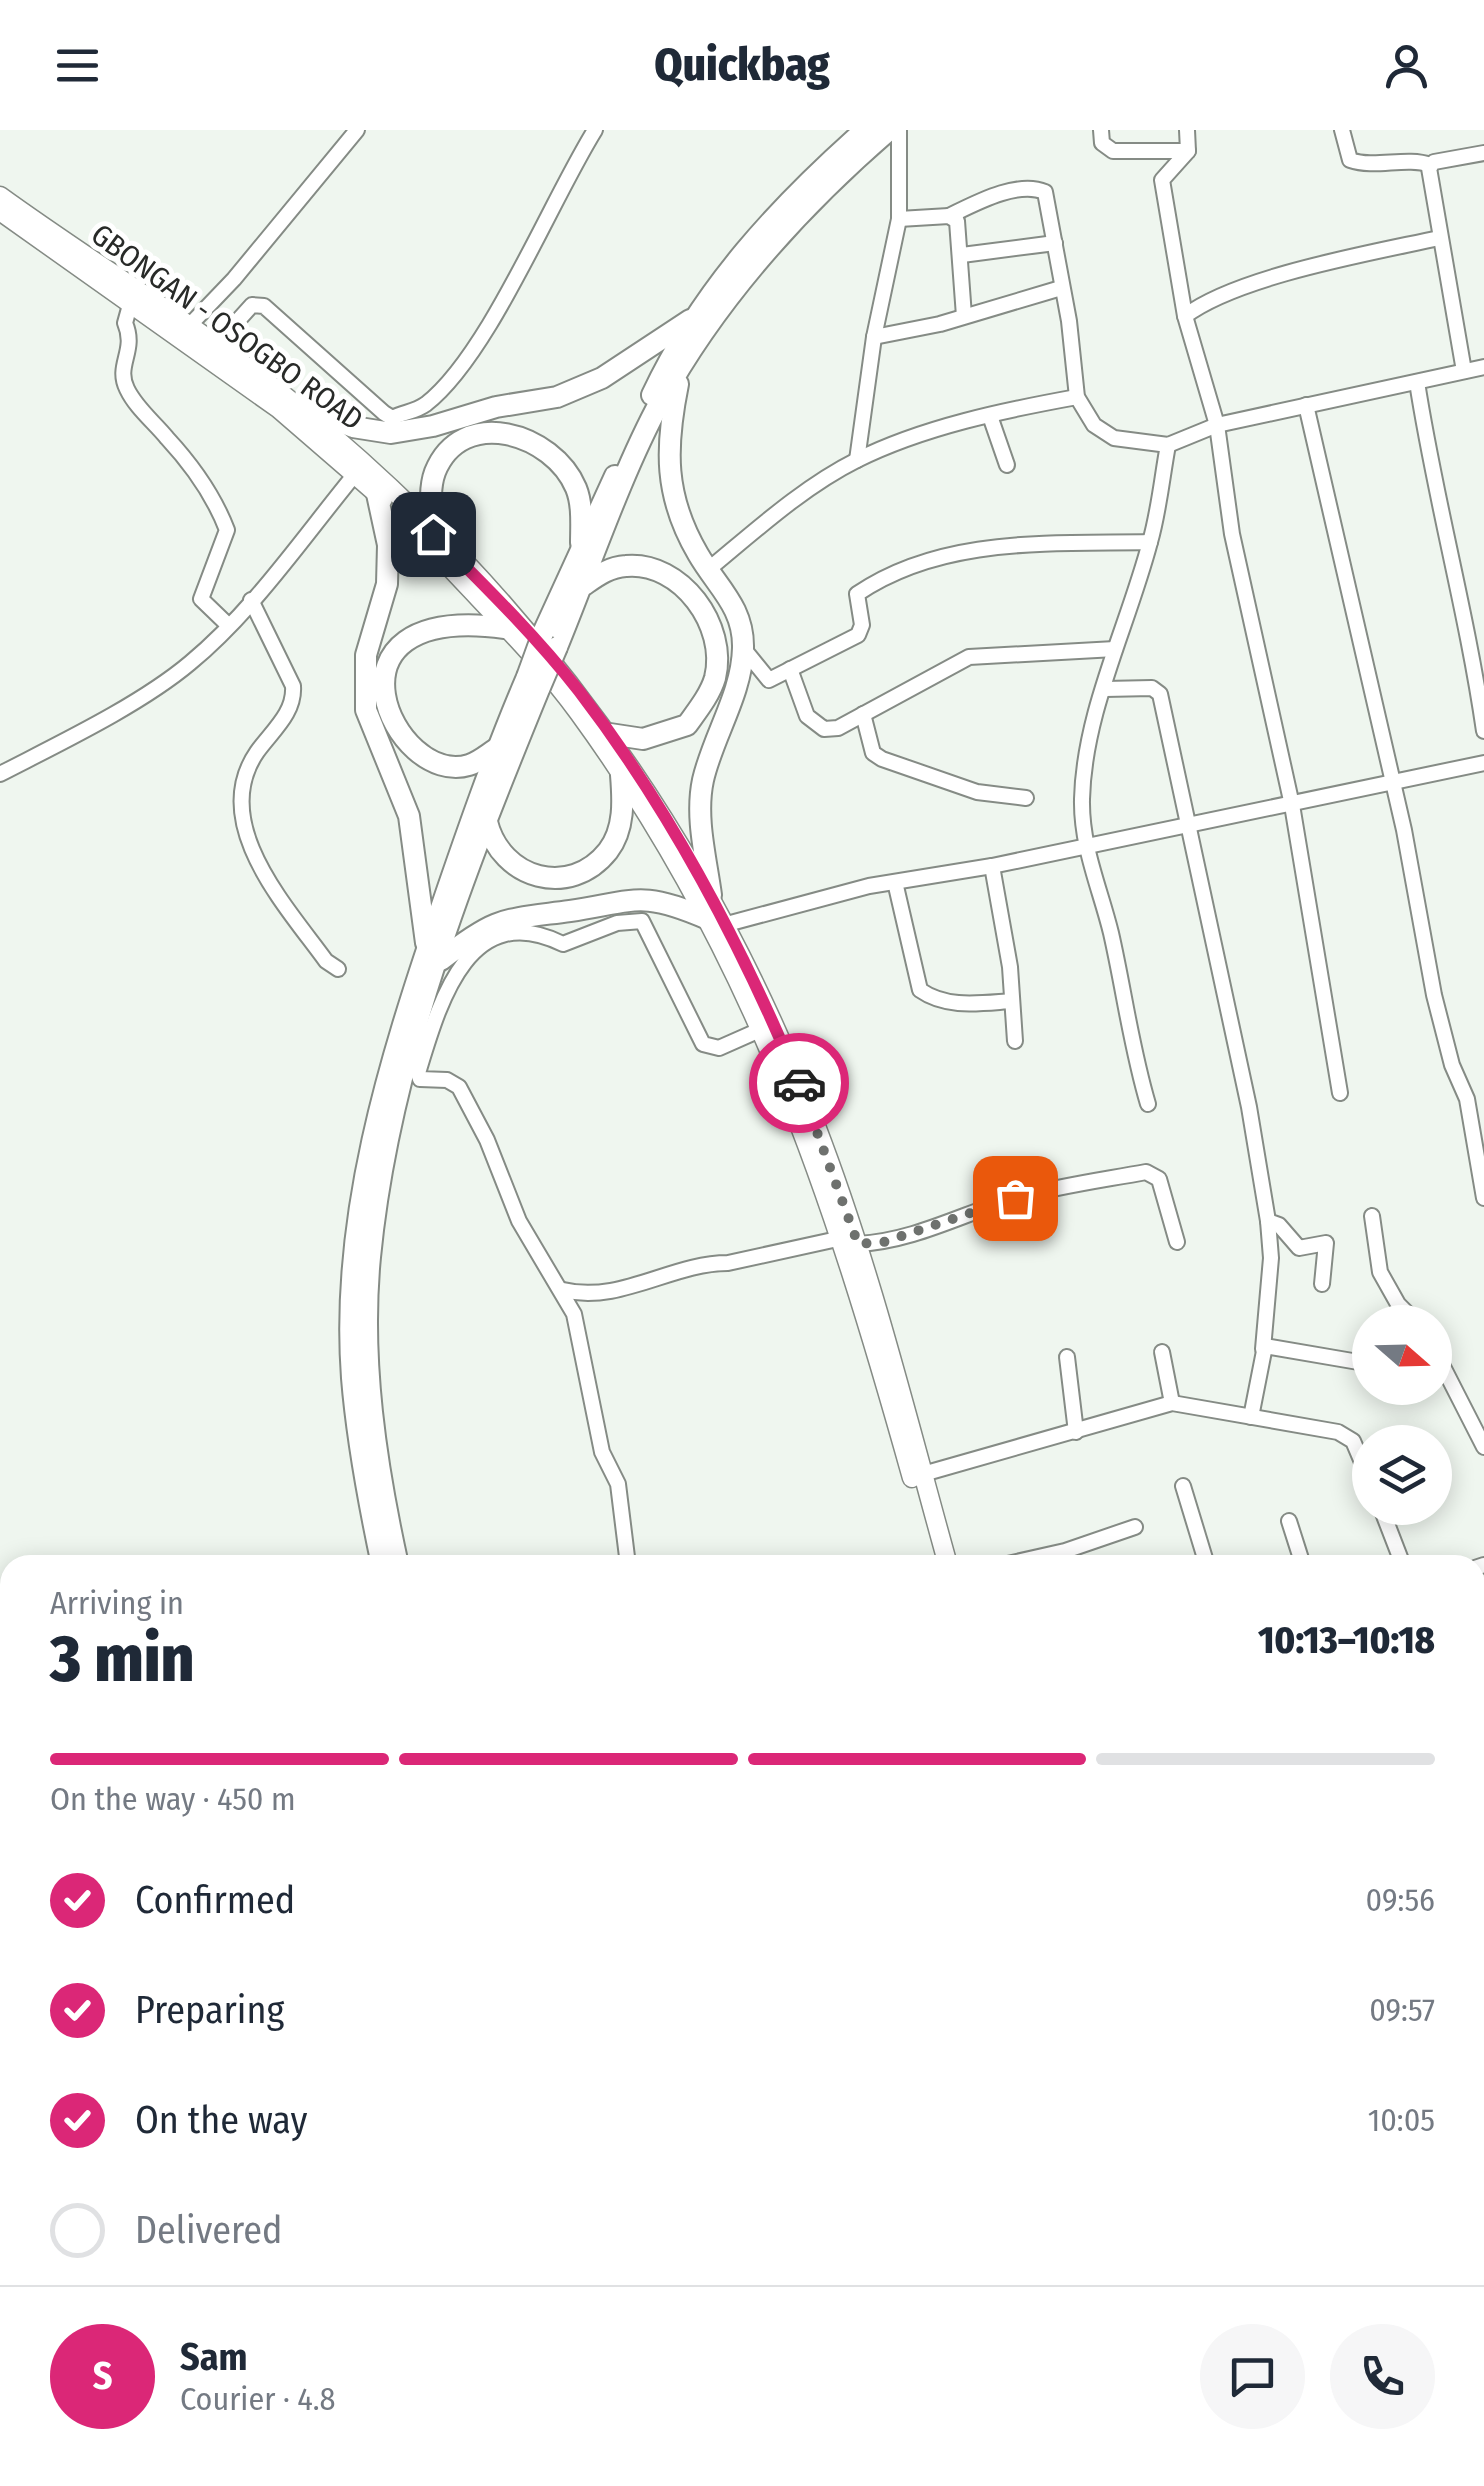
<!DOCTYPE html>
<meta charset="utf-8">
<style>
body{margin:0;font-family:"Fira Sans Condensed",sans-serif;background:#f6f6f7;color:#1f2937;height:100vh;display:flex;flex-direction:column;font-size:38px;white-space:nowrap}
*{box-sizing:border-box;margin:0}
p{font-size:32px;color:#747a83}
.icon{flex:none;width:55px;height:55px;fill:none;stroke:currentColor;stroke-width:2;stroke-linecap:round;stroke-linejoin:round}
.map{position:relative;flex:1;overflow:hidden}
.panel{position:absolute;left:0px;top:1425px;width:1485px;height:932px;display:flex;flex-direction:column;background:#fff;border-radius:30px 30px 0 0;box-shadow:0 5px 25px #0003}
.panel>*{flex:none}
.needle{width:65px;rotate:110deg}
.buttons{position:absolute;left:1352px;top:1175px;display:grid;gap:20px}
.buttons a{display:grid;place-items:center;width:100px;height:100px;border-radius:50%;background:#fff;box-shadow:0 5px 25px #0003;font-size:50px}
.pin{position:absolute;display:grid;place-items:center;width:85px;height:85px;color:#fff;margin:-42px;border-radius:20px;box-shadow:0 5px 15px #0006}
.courier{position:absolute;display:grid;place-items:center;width:100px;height:100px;margin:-50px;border:8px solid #db2777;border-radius:50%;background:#fff;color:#222;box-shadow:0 2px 12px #0007}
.headline em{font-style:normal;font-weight:800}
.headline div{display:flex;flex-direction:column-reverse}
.headline{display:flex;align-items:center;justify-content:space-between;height:170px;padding:0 50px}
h1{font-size:65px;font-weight:800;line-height:75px}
.bar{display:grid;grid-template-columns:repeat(4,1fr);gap:15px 10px;align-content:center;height:120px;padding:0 50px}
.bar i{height:12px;border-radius:8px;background:#e0e1e3}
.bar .current{background:#db2777}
.bar p{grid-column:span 4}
.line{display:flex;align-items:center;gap:25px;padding:0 50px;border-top:2px solid #e0e1e3}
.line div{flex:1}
.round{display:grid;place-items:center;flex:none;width:105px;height:105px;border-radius:52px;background:#f6f6f7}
ol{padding:0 50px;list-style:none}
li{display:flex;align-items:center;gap:30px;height:110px}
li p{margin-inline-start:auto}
li .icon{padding:10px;border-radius:50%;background:#db2777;color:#fff;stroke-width:4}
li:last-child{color:#747a83}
li i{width:55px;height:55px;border:5px solid #e0e1e3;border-radius:50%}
header{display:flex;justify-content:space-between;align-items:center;height:130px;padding:0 50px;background:#fff;font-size:45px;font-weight:800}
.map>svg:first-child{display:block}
</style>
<header><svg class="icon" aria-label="menu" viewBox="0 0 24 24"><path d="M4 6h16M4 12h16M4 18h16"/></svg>Quickbag<svg class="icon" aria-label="person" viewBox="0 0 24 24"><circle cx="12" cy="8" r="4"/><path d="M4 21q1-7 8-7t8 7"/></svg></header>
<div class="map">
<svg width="1484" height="2356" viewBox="0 0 1484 2356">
<rect width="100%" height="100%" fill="#eff6ef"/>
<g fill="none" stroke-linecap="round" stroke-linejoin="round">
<g stroke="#858b85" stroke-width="18">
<g id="minor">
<path d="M1101 0 1102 13 1113 21H1188"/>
<path d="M1187 0 1188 21 1162 50 1185 186 1217 295 1232 404 1292 675 1340 963"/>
<path d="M1342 0 1350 30C1376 39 1405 26 1431 35"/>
<path d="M949 86C974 74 1017 50 1045 62L1069 191 1077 267 1094 295 1114 308 1168 315 1217 295 1484 237"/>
<path d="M899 89 949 86 957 91 964 186"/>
<path d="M962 125 1055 113"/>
<path d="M130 175 125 193C137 221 115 235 127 259 136 278 154 292 167 308 192 335 214 366 227 400L201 469 228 495"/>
<path d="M1185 186C1238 146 1371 123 1439 108"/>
<path d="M188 197 234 149 357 0"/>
<path d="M874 207 940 194 1061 158"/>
<path d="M215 216 252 175 264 176 384 283 392 288C404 282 415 282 426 274 489 225 550 72 595 0"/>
<path d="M1464 241 1429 38 1434 32 1484 23"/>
<path d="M1417 252C1435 369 1467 483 1484 601"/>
<path d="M1306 275 1404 700 1434 865 1452 935 1467 969 1484 1068"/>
<path d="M990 286 1007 335"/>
<path d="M857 330 874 207 899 89V0"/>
<path d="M709 439C755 401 803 357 857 330 923 297 1005 280 1077 267"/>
<path d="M251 470 293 556C295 583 272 601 257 622 208 693 287 777 326 831L338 839"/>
<path d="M743 518 769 550 858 505 862 495 857 464C942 406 1051 414 1150 412"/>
<path d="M790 539 807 586 824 599 838 598 969 527 1115 519"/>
<path d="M1105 559 1152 558 1160 564 1249 977 1268 1091 1279 1095 1299 1118 1326 1113 1322 1154"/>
<path d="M863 584 873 623 882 629 977 662 1026 668"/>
<path d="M0 644C60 613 140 575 190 533 254 480 304 406 356 343"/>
<path d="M992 736 1010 837 1015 911"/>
<path d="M895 752 920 860C947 879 981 873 1012 871"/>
<path d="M727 794 869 756 992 736 1484 633"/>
<path d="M1148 974C1131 917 1124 860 1111 803 1100 758 1081 717 1082 669 1084 582 1128 496 1150 412 1159 381 1162 347 1168 315"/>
<path d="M1372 1086 1380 1142 1398 1174 1416 1192"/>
<path d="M858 1114C914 1111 962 1084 1015 1068 1058 1056 1103 1050 1146 1042L1159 1049 1177 1112"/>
<path d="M563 1160C621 1174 671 1133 728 1133L842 1108"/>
<path d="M1263 1219 1271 1128 1268 1091"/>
<path d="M1435 1221 1484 1317"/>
<path d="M1162 1222 1172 1273"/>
<path d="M1067 1227 1076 1302"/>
<path d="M1251 1287 1265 1216 1370 1234"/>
<path d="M923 1344 1172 1273 1338 1302 1353 1311 1370 1351"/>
<path d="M1183 1356 1207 1435"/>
<path d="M1381 1378 1403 1435"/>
<path d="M1289 1391 1303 1435"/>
<path d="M628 1435 618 1354 602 1322 574 1184 519 1091 487 1010 459 957 447 950 420 949 418 943C439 874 468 767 563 814L617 793 642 791 703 914 719 918 762 899"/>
<path d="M1003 1435 1065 1421 1135 1397"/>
<path d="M1475 1438 1484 1435"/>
<path d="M1475 1588 1484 1647"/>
<path d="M1477 1655 1484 1708"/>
<path d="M1475 1940 1484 1936"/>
<path d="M0 2034 10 2031"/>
<path d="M938 2348 939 2356"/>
<path d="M1053 2348 1057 2356"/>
<path d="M1407 2348 1410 2356"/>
<path d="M337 2356 338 2348"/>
</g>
</g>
<g stroke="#858b85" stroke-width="21">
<g id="major">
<path d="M0 66C98 137 203 199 297 276 534 469 707 711 816 996 871 1139 907 1288 948 1435"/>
<path d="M0 81 279 279 383 369"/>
<path d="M443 430C489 480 539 528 579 583 754 823 833 1066 912 1348"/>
<path d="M1207 2348 1210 2356"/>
<path d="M1221 2348 1224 2356"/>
</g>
</g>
<g stroke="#858b85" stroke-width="24">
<g id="highway">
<path d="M678 254C665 318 664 366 698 424 717 457 744 477 743 518 742 564 713 606 703 650 695 687 706 728 711 765"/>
<path d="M652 265C702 159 779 76 865 0"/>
<path d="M295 274 353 297 391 303 433 296 496 277 557 267 602 248 690 190"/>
<path d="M377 364 388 415 387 454 366 525V580L409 686 426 813"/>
<path d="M433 404C432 384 428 361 435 342 462 275 553 303 576 358 583 375 581 396 581 413"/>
<path d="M584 455C597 446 609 437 626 436 681 431 728 496 715 548 710 565 697 581 687 595L643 609 610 604"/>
<path d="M543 503 615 346"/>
<path d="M557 517C589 439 621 344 660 272 717 168 800 77 889 0"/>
<path d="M496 619C488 624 479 632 469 635 394 658 308 471 505 498"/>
<path d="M487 692C501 749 570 769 608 721 625 699 623 670 621 645"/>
<path d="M441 830C497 786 503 790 570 781 636 771 641 760 708 789"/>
<path d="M382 1435C369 1374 357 1310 352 1248 340 1088 389 931 440 781 467 702 494 624 527 547"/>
<path d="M398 1435C376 1335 360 1230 370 1127 389 930 466 738 540 557"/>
<path d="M283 2356 285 2348"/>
<path d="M301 2356 302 2348"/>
</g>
</g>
<use href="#minor" stroke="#fff" stroke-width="14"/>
<use href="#major" stroke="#fff" stroke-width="18"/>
<use href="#highway" stroke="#fff" stroke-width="20"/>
<g stroke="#858b85" stroke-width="24" stroke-linecap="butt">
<g id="highway-bridge">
<path d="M527 547 543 503"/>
<path d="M540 557 557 517"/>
</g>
</g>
<use href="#highway-bridge" stroke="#fff" stroke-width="20"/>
</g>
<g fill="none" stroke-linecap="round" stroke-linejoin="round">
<path stroke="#6e716e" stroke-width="10" stroke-dasharray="0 18" d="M799 953 858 1114 884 1112 1015 1068"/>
<path stroke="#db2777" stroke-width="12" d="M433 404C484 455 535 505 579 561 671 681 741 814 799 953"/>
</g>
<g text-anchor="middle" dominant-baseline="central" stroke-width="10" stroke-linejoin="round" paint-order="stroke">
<g font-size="30" fill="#282a28" stroke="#fff">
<text transform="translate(227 197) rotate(36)">GBONGAN - OSOGBO ROAD</text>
</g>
</g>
</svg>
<div class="buttons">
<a><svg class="needle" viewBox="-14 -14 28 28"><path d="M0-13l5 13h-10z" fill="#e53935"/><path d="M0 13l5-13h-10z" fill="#747a83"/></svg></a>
<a><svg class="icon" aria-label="layers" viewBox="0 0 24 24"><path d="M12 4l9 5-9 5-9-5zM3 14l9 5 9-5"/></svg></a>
</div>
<div class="pin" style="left:1015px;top:1068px;background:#ea580c"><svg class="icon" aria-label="bag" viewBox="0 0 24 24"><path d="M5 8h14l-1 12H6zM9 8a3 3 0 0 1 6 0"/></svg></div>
<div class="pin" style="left:433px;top:404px;background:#1f2937"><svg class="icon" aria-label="home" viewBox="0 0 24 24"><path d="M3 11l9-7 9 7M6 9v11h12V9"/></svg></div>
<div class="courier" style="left:799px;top:953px"><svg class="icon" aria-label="car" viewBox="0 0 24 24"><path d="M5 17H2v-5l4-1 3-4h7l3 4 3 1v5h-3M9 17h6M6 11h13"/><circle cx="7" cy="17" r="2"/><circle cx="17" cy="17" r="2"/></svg></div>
<section class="panel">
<div class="headline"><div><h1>3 min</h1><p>Arriving in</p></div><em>10:13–10:18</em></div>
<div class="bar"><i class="current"></i><i class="current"></i><i class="current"></i><i></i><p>On the way · 450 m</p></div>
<ol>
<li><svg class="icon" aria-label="check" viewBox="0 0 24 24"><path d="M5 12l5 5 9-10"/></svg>Confirmed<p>09:56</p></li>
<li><svg class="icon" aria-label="check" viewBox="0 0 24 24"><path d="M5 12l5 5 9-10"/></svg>Preparing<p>09:57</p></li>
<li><svg class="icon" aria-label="check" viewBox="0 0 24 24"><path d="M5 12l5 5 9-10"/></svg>On the way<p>10:05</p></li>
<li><i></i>Delivered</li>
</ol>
<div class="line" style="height:180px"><b class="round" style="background:#db2777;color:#fff">S</b><div><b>Sam</b><p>Courier · 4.8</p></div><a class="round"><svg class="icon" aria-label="chat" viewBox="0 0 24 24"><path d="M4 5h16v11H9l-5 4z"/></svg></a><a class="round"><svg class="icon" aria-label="phone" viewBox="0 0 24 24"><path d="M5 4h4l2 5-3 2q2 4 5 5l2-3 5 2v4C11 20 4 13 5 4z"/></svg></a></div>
</section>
</div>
